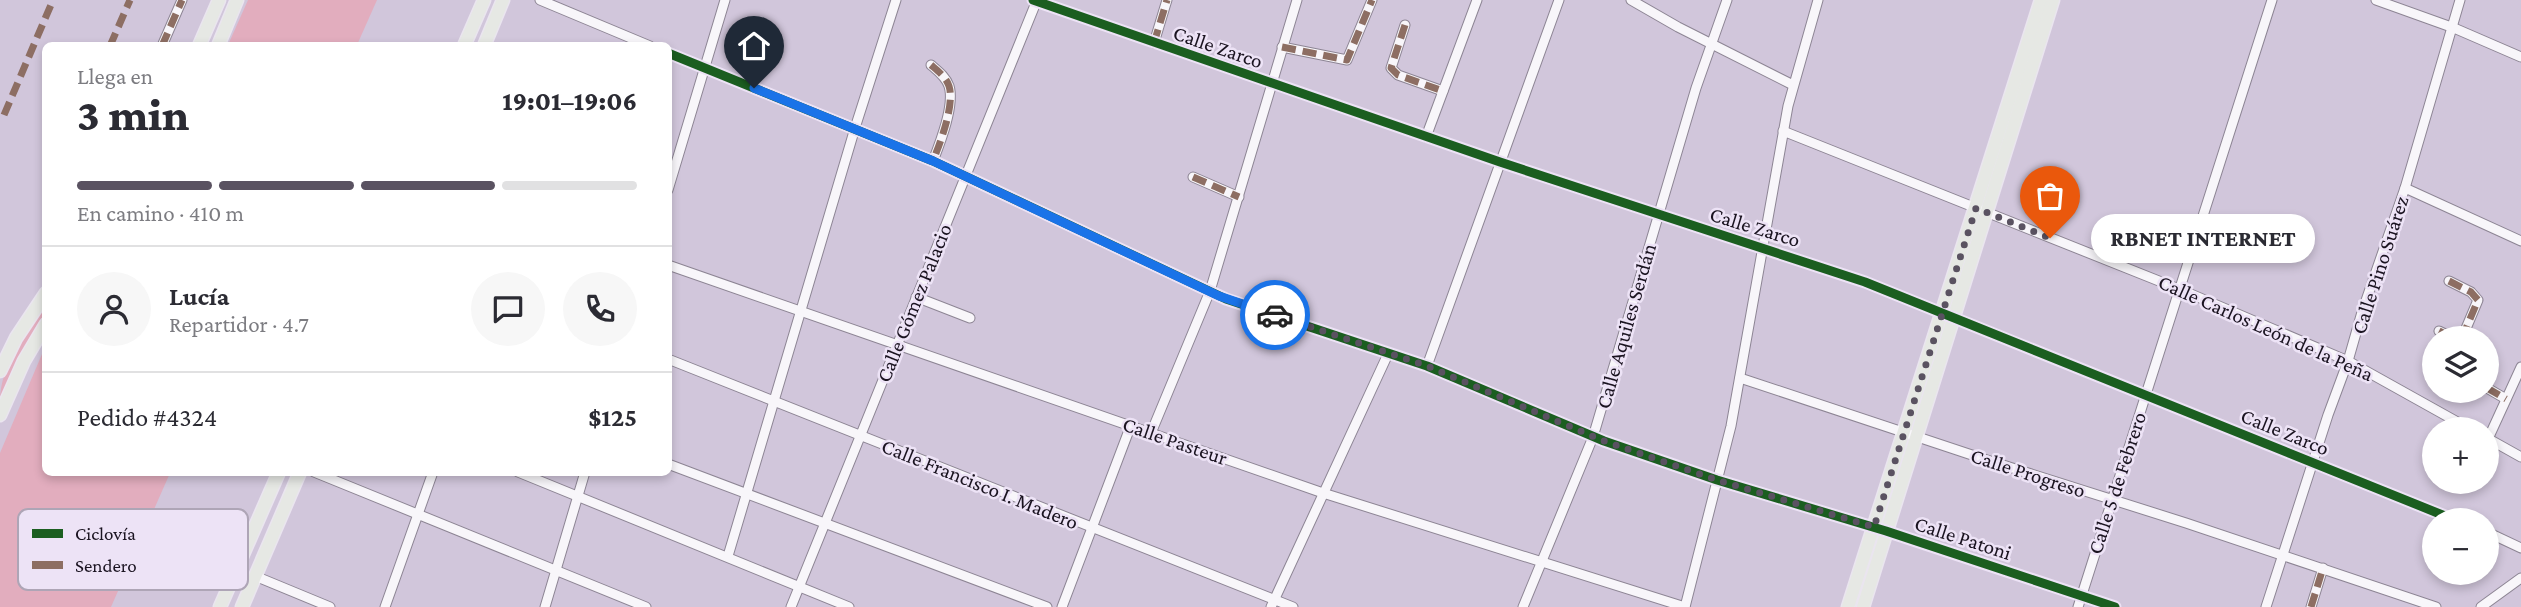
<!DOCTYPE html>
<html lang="es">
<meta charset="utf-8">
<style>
body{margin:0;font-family:"Crimson Pro",serif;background:#f7f7f7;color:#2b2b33;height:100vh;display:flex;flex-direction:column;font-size:26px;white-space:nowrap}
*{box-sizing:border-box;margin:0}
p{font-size:23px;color:#7c7c81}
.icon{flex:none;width:38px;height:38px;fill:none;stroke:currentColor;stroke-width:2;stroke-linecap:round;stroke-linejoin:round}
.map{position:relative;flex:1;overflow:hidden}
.panel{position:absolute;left:42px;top:42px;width:630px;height:434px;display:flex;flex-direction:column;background:#fff;border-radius:10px;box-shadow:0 4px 10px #0003}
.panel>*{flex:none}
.fabs{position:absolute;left:2422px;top:326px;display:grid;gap:14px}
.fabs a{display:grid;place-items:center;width:77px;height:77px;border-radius:50%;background:#fff;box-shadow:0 4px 10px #0003;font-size:35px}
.pin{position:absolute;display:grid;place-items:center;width:60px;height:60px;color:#fff;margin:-72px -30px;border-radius:50% 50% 50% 0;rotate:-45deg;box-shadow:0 0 7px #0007}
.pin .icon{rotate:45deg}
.courier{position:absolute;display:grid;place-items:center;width:70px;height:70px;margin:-35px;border:5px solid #1a73e8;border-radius:50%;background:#fff;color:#222;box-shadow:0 2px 9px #0007}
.bubble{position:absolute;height:49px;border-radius:24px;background:#fff;box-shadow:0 4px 10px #0003;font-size:23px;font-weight:800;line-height:49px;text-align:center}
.headline em{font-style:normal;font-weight:800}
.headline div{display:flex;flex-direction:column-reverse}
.headline{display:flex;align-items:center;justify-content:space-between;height:119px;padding:0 35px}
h1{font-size:46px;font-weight:800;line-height:52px}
.bar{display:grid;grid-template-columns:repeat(4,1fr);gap:10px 7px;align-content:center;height:84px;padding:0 35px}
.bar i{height:9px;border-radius:5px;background:#e1e1e2}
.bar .selected{background:#5a5261}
.bar p{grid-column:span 4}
.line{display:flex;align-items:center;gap:18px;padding:0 35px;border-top:2px solid #e1e1e2}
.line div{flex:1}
.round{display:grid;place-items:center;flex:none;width:74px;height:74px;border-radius:37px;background:#f7f7f7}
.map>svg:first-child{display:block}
</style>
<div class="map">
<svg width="2521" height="607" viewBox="0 0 2521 607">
<rect width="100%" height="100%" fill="#d1c6db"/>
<g fill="#e2adbe">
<path d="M248 0H377L357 45H228Z"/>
<path d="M45 306V316L18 358 0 401C0 365 27 334 45 306Z"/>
<path d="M45 347 46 472 170 473 111 607H0V453Z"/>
</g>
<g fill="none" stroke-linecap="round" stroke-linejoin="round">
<g stroke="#8d8594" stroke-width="11">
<g id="minor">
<path d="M540 0 650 46"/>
<path d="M1033 0 1500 162 1865 282 2455 520"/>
<path d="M1631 0 1678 27 1793 85"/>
<path d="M2376 0 2454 28 2521 57"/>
<path d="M1405 25 1391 68 1398 75 1443 91"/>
<path d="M1154 43 1167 0"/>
<path d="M162 46 182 0"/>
<path d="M1282 47 1347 60 1372 0"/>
<path d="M668 53 933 161 1226 299 1427 366 1604 441 1717 480 1886 531 2115 607"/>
<path d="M931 65C938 71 946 77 949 86 955 105 940 143 933 161"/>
<path d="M1783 131 2179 289 2348 361 2470 429"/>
<path d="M1426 137 1477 0"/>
<path d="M1193 177 1239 197"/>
<path d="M2405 188 2521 241"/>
<path d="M668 190 725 0"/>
<path d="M668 265 1323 493 1685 607"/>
<path d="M2449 281 2471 292 2478 300 2462 338"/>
<path d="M916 297 970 318"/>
<path d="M2439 331 2453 338"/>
<path d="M668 359 1293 607"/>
<path d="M1427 366 1559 0"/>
<path d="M1740 378 1987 460 2186 523 2436 607"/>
<path d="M2487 388 2506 399"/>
<path d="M1151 433 1210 291 1297 0"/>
<path d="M2487 438 2521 457"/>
<path d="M2488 439 2521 367"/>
<path d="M668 464 1047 607"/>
<path d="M314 472 646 607"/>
<path d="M518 472 849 607"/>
<path d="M2487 532 2521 548"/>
<path d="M728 556 855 128 896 0"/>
<path d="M255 576 330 607"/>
<path d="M385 607 433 472"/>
<path d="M545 607 585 472"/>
<path d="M791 607 1037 0"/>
<path d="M1062 607 1131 425"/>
<path d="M1271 607 1388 354"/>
<path d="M1523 607 1593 437 1696 88 1727 0"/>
<path d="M1685 607 1731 426 1788 106 1818 0"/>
<path d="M2078 607 2272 0"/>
<path d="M2266 607 2328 415 2348 361 2362 312 2405 188 2460 0"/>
<path d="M2311 607 2323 568"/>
<path d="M2481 607 2521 578"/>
</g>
</g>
<g stroke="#eae5ef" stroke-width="15">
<g id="major">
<path d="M199 46 219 0"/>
<path d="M218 46 237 0"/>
<path d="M464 46 484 0"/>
<path d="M484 46 503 0"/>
<path d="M0 371 16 338 46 293"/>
<path d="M0 415 24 361 46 324"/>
<path d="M220 607 279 472"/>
<path d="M242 607 300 472"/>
<path d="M1848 607 2041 0"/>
<path d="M1863 607 2053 0"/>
</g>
</g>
<use href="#minor" stroke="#f8f6fa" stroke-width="9"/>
<use href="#major" stroke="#e6e8e4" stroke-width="12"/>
<g stroke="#8d6e63" stroke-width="7" stroke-dasharray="14 7" stroke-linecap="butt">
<path d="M1405 25 1391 68 1398 75 1443 91"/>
<path d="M1154 43 1167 0"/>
<path d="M110 46 130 0"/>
<path d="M162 46 182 0"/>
<path d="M1282 47 1347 60 1372 0"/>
<path d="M931 65C938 71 946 77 949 86 955 105 940 143 933 161"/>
<path d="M4 115 53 0"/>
<path d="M1193 177 1239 197"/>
<path d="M2449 281 2471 292 2478 300 2462 338"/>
<path d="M2439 331 2453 338"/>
<path d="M2487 388 2506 399"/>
<path d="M2311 607 2323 568"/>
</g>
<g stroke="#ede3f6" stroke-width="13">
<g id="cycleway">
<path d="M1033 0 1500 162 1865 282 2455 520"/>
<path d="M668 53 933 161 1226 299 1427 366 1604 441 1717 480 1886 531 2115 607"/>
</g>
</g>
<use href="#cycleway" stroke="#1b5e20" stroke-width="9"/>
</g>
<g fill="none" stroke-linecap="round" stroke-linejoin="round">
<path stroke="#5a5261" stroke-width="7" stroke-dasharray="0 12.6" d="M1275 315 1427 366 1604 441 1717 480 1874 527 1976 208 2050 238"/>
<path stroke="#1a73e8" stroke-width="9" d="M754 88 933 161 1219 296 1275 315"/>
</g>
<g text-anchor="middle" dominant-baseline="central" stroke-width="5" stroke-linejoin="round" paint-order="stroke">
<g font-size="21" fill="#1a1320" stroke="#ede3f6">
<text transform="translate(1218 47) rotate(19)">Calle Zarco</text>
<text transform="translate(1755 227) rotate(17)">Calle Zarco</text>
<text transform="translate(2380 265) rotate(-72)">Calle Pino Suárez</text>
<text transform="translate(914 303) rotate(-68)">Calle Gómez Palacio</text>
<text transform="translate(1626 326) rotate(-74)">Calle Aquiles Serdán</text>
<text transform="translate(2266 328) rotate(24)">Calle Carlos León de la Peña</text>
<text transform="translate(2285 432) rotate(22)">Calle Zarco</text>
<text transform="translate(1175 441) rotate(19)">Calle Pasteur</text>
<text transform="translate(2028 473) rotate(18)">Calle Progreso</text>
<text transform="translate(2117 483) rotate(-72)">Calle 5 de Febrero</text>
<text transform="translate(980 484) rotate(22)">Calle Francisco I. Madero</text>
<text transform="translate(1963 538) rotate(18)">Calle Patoni</text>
</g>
</g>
<rect x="18" y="509" width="230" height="81" rx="10" fill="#ede3f6" stroke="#aea5b6" stroke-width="2"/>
<rect x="32" y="529" width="31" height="9" fill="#1b5e20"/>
<rect x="32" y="561" width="31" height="8" fill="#8d6e63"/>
<g font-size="19" fill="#1a1320">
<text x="75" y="540">Ciclovía</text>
<text x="75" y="572">Sendero</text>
</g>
</svg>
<div class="fabs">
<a><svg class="icon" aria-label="layers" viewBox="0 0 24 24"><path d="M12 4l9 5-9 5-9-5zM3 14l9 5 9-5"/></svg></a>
<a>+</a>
<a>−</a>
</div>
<div class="pin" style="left:2050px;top:238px;background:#ea580c"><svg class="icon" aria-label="bag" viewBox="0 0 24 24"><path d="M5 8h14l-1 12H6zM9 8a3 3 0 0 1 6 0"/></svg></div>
<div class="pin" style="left:754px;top:88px;background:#1f2937"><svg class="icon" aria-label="home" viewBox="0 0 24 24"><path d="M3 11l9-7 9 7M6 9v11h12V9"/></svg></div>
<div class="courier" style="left:1275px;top:315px"><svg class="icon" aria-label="car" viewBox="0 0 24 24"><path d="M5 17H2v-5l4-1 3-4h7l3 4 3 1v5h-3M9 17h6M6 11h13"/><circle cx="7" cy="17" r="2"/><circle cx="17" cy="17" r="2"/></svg></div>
<div class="bubble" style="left:2091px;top:214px;width:224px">RBNET INTERNET</div>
<section class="panel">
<div class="headline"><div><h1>3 min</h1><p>Llega en</p></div><em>19:01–19:06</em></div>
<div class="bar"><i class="selected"></i><i class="selected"></i><i class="selected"></i><i></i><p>En camino · 410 m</p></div>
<div class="line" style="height:126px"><a class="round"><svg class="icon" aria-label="person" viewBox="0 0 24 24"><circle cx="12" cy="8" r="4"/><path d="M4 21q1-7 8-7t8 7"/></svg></a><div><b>Lucía</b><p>Repartidor · 4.7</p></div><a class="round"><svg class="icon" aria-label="chat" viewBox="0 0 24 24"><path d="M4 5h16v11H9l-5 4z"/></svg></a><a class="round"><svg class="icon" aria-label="phone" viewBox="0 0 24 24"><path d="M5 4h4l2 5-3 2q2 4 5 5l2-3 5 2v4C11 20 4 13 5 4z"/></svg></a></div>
<div class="line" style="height:91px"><div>Pedido #4324</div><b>$125</b></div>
</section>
</div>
